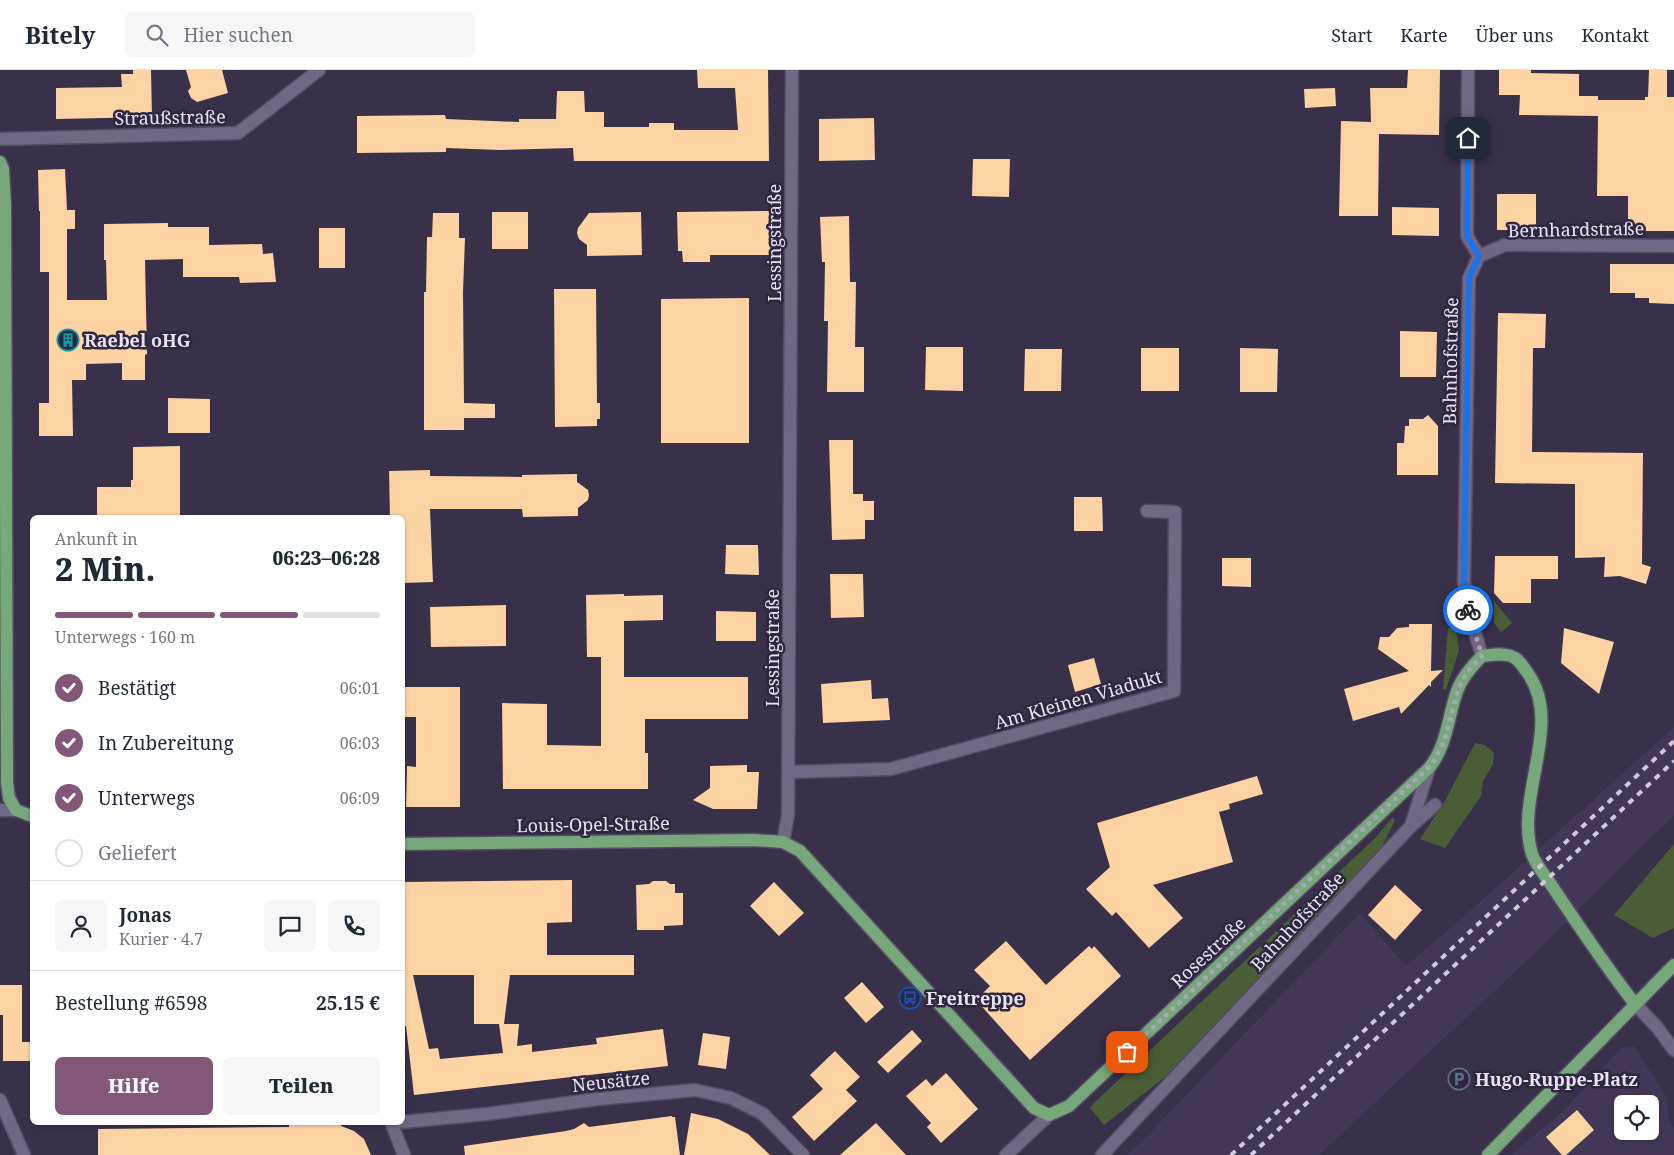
<!DOCTYPE html>
<html lang="de">
<meta charset="utf-8">
<style>
body{margin:0;font-family:"Noto Serif",serif;background:#f6f6f7;color:#1f2937;height:100vh;display:flex;flex-direction:column;font-size:19px;white-space:nowrap}
*{box-sizing:border-box;margin:0}
p{font-size:16px;color:#747a83}
.icon{flex:none;width:28px;height:28px;fill:none;stroke:currentColor;stroke-width:2;stroke-linecap:round;stroke-linejoin:round}
.map{position:relative;flex:1;overflow:hidden}
.drawer{position:absolute;left:30px;top:445px;width:375px;height:610px;display:flex;flex-direction:column;background:#fff;border-radius:8px;box-shadow:0 1px 4px #0004}
.drawer>*{flex:none}
.fabs{position:absolute;left:1614px;top:1025px;display:grid;gap:10px}
.fabs a{display:grid;place-items:center;width:45px;height:45px;border-radius:8px;background:#fff;box-shadow:0 1px 4px #0004;font-size:25px}
.pin{position:absolute;display:grid;place-items:center;width:42px;height:42px;color:#fff;margin:-21px;border-radius:10px;box-shadow:0 2px 8px #0006}
.courier{position:absolute;display:grid;place-items:center;width:50px;height:50px;margin:-25px;border:4px solid #1a73e8;border-radius:50%;background:#fff;color:#222;box-shadow:0 1px 6px #0007}
.overview em{font-style:normal;font-weight:800}
.overview div{display:flex;flex-direction:column-reverse}
.overview{display:flex;align-items:center;justify-content:space-between;height:85px;padding:0 25px}
h1{font-size:32px;font-weight:800;line-height:38px}
.bar{display:grid;grid-template-columns:repeat(4,1fr);gap:8px 5px;align-content:center;height:60px;padding:0 25px}
.bar i{height:6px;border-radius:4px;background:#e0e1e3}
.bar .current{background:#825778}
.bar p{grid-column:span 4}
.line{display:flex;align-items:center;gap:12px;padding:0 25px;border-top:1px solid #e0e1e3}
.line div{flex:1}
.round{display:grid;place-items:center;flex:none;width:52px;height:52px;border-radius:8px;background:#f6f6f7}
ol{padding:0 25px;list-style:none}
li{display:flex;align-items:center;gap:15px;height:55px}
li p{margin-inline-start:auto}
li .icon{padding:5px;border-radius:50%;background:#825778;color:#fff;stroke-width:4}
li:last-child{color:#747a83}
li i{width:28px;height:28px;border:2px solid #e0e1e3;border-radius:50%}
.primary-button{display:flex;gap:10px;margin-top:auto;padding:10px 25px}
.primary-button a{flex:1;height:58px;border-radius:8px;background:#825778;color:#fff;font-size:20px;font-weight:800;line-height:58px;text-align:center}
.primary-button a+a{background:#f6f6f7;color:#1f2937}
header{display:flex;align-items:center;gap:30px;box-sizing:border-box;height:70px;padding:0 25px;background:#fff;border-bottom:1px solid #e0e1e3}
header strong{font-size:24px}
nav{display:flex;gap:28px;margin-inline-start:auto;font-size:18px}
.search{width:350px;height:45px;background:#f6f6f7;display:flex;align-items:center;gap:12px;box-sizing:border-box;padding:0 18px;border-radius:8px;color:#747a83;font-size:19px}
.map>svg:first-child{display:block}
</style>
<header>
<strong>Bitely</strong>
<div class="search"><svg class="icon" aria-label="search" viewBox="0 0 24 24"><circle cx="10" cy="10" r="6"/><path d="M15 15l6 6"/></svg>Hier suchen</div>
<nav><a>Start</a><a>Karte</a><a>Über uns</a><a>Kontakt</a></nav>
</header>
<div class="map">
<svg width="1674" height="1085" viewBox="0 0 1674 1085">
<rect width="100%" height="100%" fill="#39304a"/>
<g fill="#423757" fill-rule="evenodd">
<path d="M1674 657V745L1531 887 1319 1085H1127L1144 1069 1360 843 1406 896 1469 842Z"/>
<path d="M1634 976 1666 1026 1670 1055 1674 1057V1085H1511L1561 1043 1621 978ZM1622 1034H1650V1061H1622Z"/>
</g>
<g fill="#495e36">
<path d="M1494 531 1512 553 1501 562 1494 553Z"/>
<path d="M1448 558H1456L1459 581 1446 620 1443 619Z"/>
<path d="M1475 673 1485 675 1494 683 1493 694 1483 711 1481 726 1445 778 1420 769 1446 729Z"/>
<path d="M1392 748 1395 750 1380 781 1174 1000 1104 1055 1090 1038 1093 1034 1374 769Z"/>
<path d="M1674 774V858L1653 868 1614 845Z"/>
</g>
<g fill="#fdd3a4" fill-rule="evenodd">
<path d="M133 0H151L152 47 56 49V18L122 17 121 4H133Z"/>
<path d="M186 0H222L228 23 197 32 191 28 188 21 191 17Z"/>
<path d="M697 0H768L769 91H574L573 78 500 80 446 78V82L357 83V46L445 45 446 49 519 52V49H556L557 21H584L585 42H604V57H649V53H674V60H738L735 18H698Z"/>
<path d="M1408 0H1440L1439 65 1379 64 1378 146H1339L1341 51 1371 52 1370 18H1407Z"/>
<path d="M1499 0H1531V3L1579 4V26H1598V30H1645V27H1648L1649 0H1667V27H1674V161H1628V126H1597L1598 46 1519 45 1520 25H1499Z"/>
<path d="M1335 18 1336 36 1305 38 1304 19Z"/>
<path d="M874 48 875 90 819 91V49Z"/>
<path d="M973 89H1010L1009 127 972 126Z"/>
<path d="M65 99 67 140H75V159H67V230H107L106 190H104V154L168 153V157H209V175L262 174 263 184 273 183 276 212 240 213 239 207H183V189L145 190 147 284 145 285V310H122V293L86 294V310H72L73 366H39V333H49V202H40V141H39L38 100Z"/>
<rect x="1497" y="124" width="39" height="36"/>
<path d="M1392 137 1439 138V166L1392 165Z"/>
<path d="M770 141 771 185H710V192H683L682 181H678L677 142Z"/>
<rect x="492" y="142" width="36" height="37"/>
<path d="M641 142 642 185 587 186V175L579 169 577 163 578 158 589 143Z"/>
<path d="M433 143H459V168H465L463 222 464 333 495 334V348H464V360H424V222H426L427 167H432Z"/>
<path d="M849 146 850 212H856L855 277H864V322H827L828 251H824L825 192H822L820 147Z"/>
<rect x="319" y="158" width="26" height="40"/>
<path d="M1610 194H1674V234L1649 233V228H1635V223H1610Z"/>
<path d="M554 219H596L597 333H600V349H597V356L555 357Z"/>
<path d="M749 228V373H661V229Z"/>
<path d="M1498 243 1546 244 1545 278H1533L1532 382 1643 383 1642 494 1651 497 1646 514 1620 506 1604 507 1605 487 1575 488V414L1495 413Z"/>
<path d="M1400 261 1437 262 1436 307H1400Z"/>
<path d="M926 277H963V321L925 320Z"/>
<rect x="1141" y="278" width="38" height="43"/>
<path d="M1240 278 1278 279 1277 322H1240Z"/>
<path d="M1025 279H1062L1061 321H1024Z"/>
<path d="M168 328 210 329V363H168Z"/>
<path d="M1428 345 1438 356V405H1397V373H1404L1405 356H1409V349H1423Z"/>
<path d="M829 370H853V424H863V431H874V450H865V469L832 470Z"/>
<path d="M180 376V448H97V417H131V410H133V377Z"/>
<path d="M430 400V406L522 407V405L577 404V412L588 420 589 425 588 430 578 438V446L523 447 522 439H430L433 512 402 513V448H390L389 401Z"/>
<path d="M1074 427H1102L1103 461H1074Z"/>
<path d="M726 475H758L759 505 725 504Z"/>
<path d="M1495 486H1558V509H1531V533H1503L1494 523Z"/>
<path d="M1222 488H1251V517L1222 516Z"/>
<path d="M830 504H863L864 547 831 548Z"/>
<path d="M624 524V526L663 525V550L624 551V607H748V649H645V683H648V719H503L502 633 547 634V675L601 676V587H587L586 525Z"/>
<path d="M506 535V576L431 577 430 537Z"/>
<path d="M716 541 756 542V571H716Z"/>
<path d="M1409 554H1432L1431 601 1443 600 1431 612V617L1429 615 1401 644 1399 637 1353 651 1344 619 1409 601 1378 579 1380 567H1389L1397 558 1409 557Z"/>
<path d="M1564 558 1614 572 1599 624 1561 593Z"/>
<path d="M1094 588 1101 614 1075 622 1068 595Z"/>
<path d="M871 610 872 629 888 628 890 650 823 653 821 614Z"/>
<path d="M405 617H460V737H406L407 696 416 697V647H405Z"/>
<path d="M747 695V702H759L757 739H713L693 730 710 718V696Z"/>
<path d="M1257 706 1263 724 1229 734 1230 739 1219 742 1233 792 1153 815 1183 848 1149 878 1116 842 1112 846 1086 819 1110 797 1097 753Z"/>
<path d="M572 810V852L547 853V885H634V905H510L504 954H519L517 976 532 974V982L597 974 596 968 663 959 668 996 414 1025 406 956H402V812ZM413 905H474V954H504H499L503 983 440 989 438 978 429 979Z"/>
<path d="M653 811H666L670 814H675V823H683V855L664 856V860H637L636 815 649 814Z"/>
<path d="M774 812 804 843 779 866 750 836Z"/>
<path d="M1395 815 1422 840 1395 870 1368 845Z"/>
<path d="M1006 871 1046 915 1089 876 1092 879 1094 876 1121 906 1030 990 976 930 990 916 974 900Z"/>
<path d="M862 912 884 937 866 953 844 928Z"/>
<path d="M0 915H22V972H30V991H3V945H0Z"/>
<path d="M912 960 922 971 888 1003 877 992Z"/>
<path d="M703 963 730 967 726 999 698 995Z"/>
<path d="M835 981 860 1007 846 1020 857 1031 814 1071 792 1047 823 1019 810 1005Z"/>
<path d="M946 1003 978 1039 941 1073 927 1057 931 1053 906 1026 926 1009 932 1016Z"/>
<path d="M1577 1040 1594 1060 1566 1085H1562L1546 1067Z"/>
<path d="M691 1043 718 1049 748 1064 770 1085H684Z"/>
<path d="M672 1046V1047H675L680 1085H465L464 1076 566 1061 574 1059 584 1053 589 1057Z"/>
<path d="M289 1052H341V1056L354 1061 364 1069 371 1085H98V1059L289 1057Z"/>
<path d="M876 1053 906 1085H840Z"/>
</g>
<g fill="none" stroke-linecap="round" stroke-linejoin="round">
<g stroke="#544d62" stroke-width="15">
<g id="minor">
<path d="M1468 0 1467 166 1479 186"/>
<path d="M0 69 238 63 319 0"/>
<path d="M1479 186 1469 208 1464 511 1467 536 1482 586"/>
<path d="M1479 186 1505 175 1674 176"/>
<path d="M789 702 891 699 1174 621 1175 442 1147 441"/>
<path d="M0 740H16"/>
<path d="M1411 756 1435 735"/>
<path d="M783 772 788 745 792 0"/>
<path d="M1635 934 1656 956 1674 980"/>
<path d="M0 1030 24 1085"/>
<path d="M391 1052 404 1085"/>
<path d="M402 1052 487 1044 598 1029 695 1020 731 1028 763 1044 803 1085"/>
<path d="M1006 1085 1049 1045"/>
<path d="M1102 1085 1411 756 1429 698"/>
</g>
</g>
<g stroke="#544d62" stroke-width="15">
<g id="major">
<path d="M0 92 3 99 5 135 7 713 9 728 16 740 32 746"/>
<path d="M402 774 753 770 783 772 800 781 1034 1038 1049 1045 1069 1036 1429 698C1447 676 1448 647 1457 621 1462 607 1472 596 1482 586 1492 585 1506 582 1515 588 1520 591 1524 598 1527 602 1565 654 1514 725 1532 784 1535 794 1548 809 1554 819 1580 858 1606 897 1635 934"/>
<path d="M1488 1085 1674 895"/>
</g>
</g>
<use href="#minor" stroke="#716885" stroke-width="12"/>
<use href="#major" stroke="#77a87b" stroke-width="12"/>
<g stroke="#cec9db" stroke-width="4" stroke-dasharray="6 6" stroke-linecap="butt">
<path d="M1231 1085 1674 671"/>
<path d="M1251 1085 1674 691"/>
</g>
</g>
<g fill="none" stroke-linecap="round" stroke-linejoin="round">
<path stroke="#aaa4b8" stroke-width="5" stroke-dasharray="0 9" d="M1127 982 1432 694 1444 672 1458 620 1467 602 1482 586 1468 540"/>
<path stroke="#1a73e8" stroke-width="6" d="M1468 68 1467 166 1479 186 1469 208 1464 511 1468 540"/>
</g>
<defs>
<g id="building-ring" transform="scale(1.125)"><circle r="9.5" fill="#2f263f" stroke="#0f9aa8" stroke-width="1.5"/><path d="M-4-6H4V6H1V3H-1V6H-4ZM-2.5-4.3h1.7v1.8h-1.7ZM.8-4.3h1.7v1.8H.8ZM-2.5-1h1.7V.8h-1.7ZM.8-1h1.7V.8H.8Z" fill="#0f9aa8"/></g>
<g id="bus-ring" transform="scale(1.125)"><circle r="9.5" fill="#2f263f" stroke="#1a4fb4" stroke-width="1.5"/><path d="M-5-6H5V4H4V6H2V4H-2V6H-4V4H-5ZM-3.5-4V0h7V-4ZM-3.5 1.2v1.5H-2V1.2ZM2 1.2v1.5H3.5V1.2Z" fill="#1a4fb4"/></g>
<g id="parking-ring" transform="scale(1.125)"><circle r="9.5" fill="#2f263f" stroke="#5c6f8a" stroke-width="1.5"/><path d="M-3.5-5.5H1a3.5 3.5 0 0 1 0 7H-1V5.5H-3.5ZM-1-3.4V-.6H.8a1.4 1.4 0 0 0 0-2.8Z" fill="#5c6f8a"/></g>
</defs>
<g fill-rule="evenodd">
<use href="#building-ring" x="68" y="270"/>
<use href="#bus-ring" x="910" y="928"/>
<use href="#parking-ring" x="1459" y="1009"/>
</g>
<g text-anchor="middle" dominant-baseline="central" stroke-width="5" stroke-linejoin="round" paint-order="stroke">
<g font-size="18" fill="#e7e3f3" stroke="#2f263f">
<text transform="translate(170 47) rotate(-1)">Straußstraße</text>
<text transform="translate(1576 159) rotate(-1)">Bernhardstraße</text>
<text transform="translate(774 173) rotate(-90)">Lessingstraße</text>
<text transform="translate(1450 291) rotate(-89)">Bahnhofstraße</text>
<text transform="translate(772 578) rotate(-90)">Lessingstraße</text>
<text transform="translate(1078 629) rotate(-16)">Am Kleinen Viadukt</text>
<text transform="translate(593 754) rotate(-1)">Louis-Opel-Straße</text>
<text transform="translate(1297 851) rotate(-47)">Bahnhofstraße</text>
<text transform="translate(1208 882) rotate(-43)">Rosestraße</text>
<text transform="translate(611 1011) rotate(-6)">Neusätze</text>
</g>
<g font-size="18" font-weight="bold" fill="#e7e3f3" stroke="#2f263f" text-anchor="start">
<text x="84" y="270">Raebel oHG</text>
<text x="926" y="928">Freitreppe</text>
<text x="1475" y="1009">Hugo-Ruppe-Platz</text>
</g>
</g>
</svg>
<div class="fabs">
<a><svg class="icon" aria-label="locate" viewBox="0 0 24 24"><circle cx="12" cy="12" r="6"/><path d="M12 2v4M12 18v4M2 12h4M18 12h4"/></svg></a>
</div>
<div class="pin" style="left:1127px;top:982px;background:#ea580c"><svg class="icon" aria-label="bag" viewBox="0 0 24 24"><path d="M5 8h14l-1 12H6zM9 8a3 3 0 0 1 6 0"/></svg></div>
<div class="pin" style="left:1468px;top:68px;background:#1f2937"><svg class="icon" aria-label="home" viewBox="0 0 24 24"><path d="M3 11l9-7 9 7M6 9v11h12V9"/></svg></div>
<div class="courier" style="left:1468px;top:540px"><svg class="icon" aria-label="bike" viewBox="0 0 24 24"><circle cx="6" cy="16" r="4"/><circle cx="18" cy="16" r="4"/><path d="M6 16l4-8h5l3 8M10 8l3 8H6M13 5h3"/></svg></div>
<section class="drawer">
<div class="overview"><div><h1>2 Min.</h1><p>Ankunft in</p></div><em>06:23–06:28</em></div>
<div class="bar"><i class="current"></i><i class="current"></i><i class="current"></i><i></i><p>Unterwegs · 160 m</p></div>
<ol>
<li><svg class="icon" aria-label="check" viewBox="0 0 24 24"><path d="M5 12l5 5 9-10"/></svg>Bestätigt<p>06:01</p></li>
<li><svg class="icon" aria-label="check" viewBox="0 0 24 24"><path d="M5 12l5 5 9-10"/></svg>In Zubereitung<p>06:03</p></li>
<li><svg class="icon" aria-label="check" viewBox="0 0 24 24"><path d="M5 12l5 5 9-10"/></svg>Unterwegs<p>06:09</p></li>
<li><i></i>Geliefert</li>
</ol>
<div class="line" style="height:90px"><a class="round"><svg class="icon" aria-label="person" viewBox="0 0 24 24"><circle cx="12" cy="8" r="4"/><path d="M4 21q1-7 8-7t8 7"/></svg></a><div><b>Jonas</b><p>Kurier · 4.7</p></div><a class="round"><svg class="icon" aria-label="chat" viewBox="0 0 24 24"><path d="M4 5h16v11H9l-5 4z"/></svg></a><a class="round"><svg class="icon" aria-label="phone" viewBox="0 0 24 24"><path d="M5 4h4l2 5-3 2q2 4 5 5l2-3 5 2v4C11 20 4 13 5 4z"/></svg></a></div>
<div class="line" style="height:65px"><div>Bestellung #6598</div><b>25.15 €</b></div>
<div class="primary-button"><a>Hilfe</a><a>Teilen</a></div>
</section>
</div>
